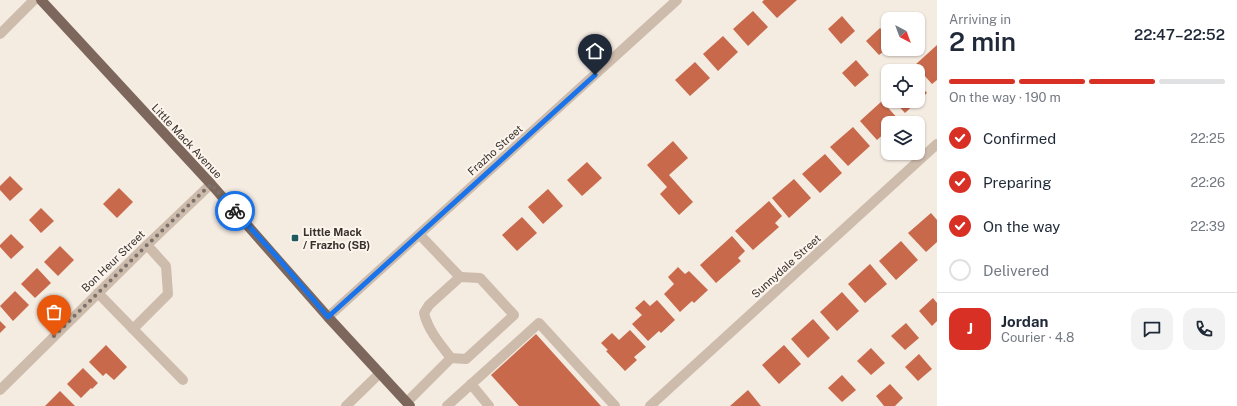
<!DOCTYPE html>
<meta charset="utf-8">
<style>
body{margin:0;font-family:"Public Sans",sans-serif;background:#f2f2f3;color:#1f2937;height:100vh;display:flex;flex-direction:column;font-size:15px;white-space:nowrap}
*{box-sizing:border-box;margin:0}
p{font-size:13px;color:#747a83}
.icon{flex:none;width:22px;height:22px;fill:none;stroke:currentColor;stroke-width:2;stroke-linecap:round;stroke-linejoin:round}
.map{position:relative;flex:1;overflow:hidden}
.drawer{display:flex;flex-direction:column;background:#fff;width:300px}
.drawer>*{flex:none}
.needle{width:26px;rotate:139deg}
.controls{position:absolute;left:881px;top:12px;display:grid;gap:8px}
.controls a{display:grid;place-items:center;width:44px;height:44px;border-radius:8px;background:#fff;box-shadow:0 1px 3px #0004;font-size:20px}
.pin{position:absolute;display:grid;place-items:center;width:34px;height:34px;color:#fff;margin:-41px -17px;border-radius:50% 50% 50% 0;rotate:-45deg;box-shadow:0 0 4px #0007}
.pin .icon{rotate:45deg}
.courier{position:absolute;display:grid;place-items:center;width:40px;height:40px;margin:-20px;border:3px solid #1a73e8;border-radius:50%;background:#fff;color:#222;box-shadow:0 1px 5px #0007}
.headline em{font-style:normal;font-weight:600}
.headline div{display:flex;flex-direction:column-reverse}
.headline{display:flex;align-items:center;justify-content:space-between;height:68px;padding:0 12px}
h1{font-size:26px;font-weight:600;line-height:30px}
.bar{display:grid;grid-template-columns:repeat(4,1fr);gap:6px 4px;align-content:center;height:48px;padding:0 12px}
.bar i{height:5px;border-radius:3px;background:#e0e1e3}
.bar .current{background:#d93025}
.bar p{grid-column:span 4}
.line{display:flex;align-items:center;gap:10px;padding:0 12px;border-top:1px solid #e0e1e3}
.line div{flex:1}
.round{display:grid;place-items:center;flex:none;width:42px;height:42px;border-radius:12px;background:#f2f2f3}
ol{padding:0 12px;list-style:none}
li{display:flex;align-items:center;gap:12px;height:44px}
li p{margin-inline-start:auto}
li .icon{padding:4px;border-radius:50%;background:#d93025;color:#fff;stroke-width:4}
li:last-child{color:#747a83}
li i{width:22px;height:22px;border:2px solid #e0e1e3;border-radius:50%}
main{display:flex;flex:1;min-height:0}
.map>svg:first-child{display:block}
</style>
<main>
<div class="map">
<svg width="937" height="406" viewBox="0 0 937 406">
<rect width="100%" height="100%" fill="#f4ebe1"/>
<g fill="#c8694b">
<path d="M764 0H797L777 18 762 2Z"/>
<path d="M753 11 768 27 748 46 733 29Z"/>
<path d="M842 16 855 31 841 44 828 29Z"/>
<path d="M880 28 888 37V48L879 55 866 41Z"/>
<path d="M723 36 738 52 718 71 703 54Z"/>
<path d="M937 45V80L932 84 915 65Z"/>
<path d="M856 60 869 75 855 87 842 73Z"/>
<path d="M695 62 710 78 690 96 675 80Z"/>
<path d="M918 83 927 93 918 101Z"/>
<path d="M882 101 899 120 896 123H888V130L877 140 860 121Z"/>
<path d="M894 101H918L905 113Z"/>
<path d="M853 127 870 146 848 166 830 147Z"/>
<path d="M673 141 688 158 669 175 693 202 679 215 660 194 667 187 647 165Z"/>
<path d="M825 154 842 173 820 193 802 174Z"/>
<path d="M587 162 602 178 582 196 567 180Z"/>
<path d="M10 176 23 189 10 201 0 190V186Z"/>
<path d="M794 179 811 198 789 218 772 198Z"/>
<path d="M119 188 133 202 117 218 103 204Z"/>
<path d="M548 189 563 206 543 224 528 207Z"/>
<path d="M769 201 782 216 775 223 779 227 753 250 735 231Z"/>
<path d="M41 208 54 221 41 233 29 220Z"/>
<path d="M931 213 937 220V242L926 252 908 233Z"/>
<path d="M522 217 537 233 517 251 502 235Z"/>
<path d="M11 234 24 247 11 259 0 247V245Z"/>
<path d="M732 236 745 251 738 258 741 261 716 283 700 265Z"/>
<path d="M901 241 918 260 896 280 879 261Z"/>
<path d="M60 246 74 260 58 276 44 262Z"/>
<path d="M870 264 887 284 865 303 848 284Z"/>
<path d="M678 267 685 274 689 271 708 290 694 303 692 301 680 312 664 294 674 284 668 277Z"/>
<path d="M37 268 51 283 35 298 21 284Z"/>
<path d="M15 291 29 305 13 321 0 306Z"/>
<path d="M842 292 859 311 837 331 820 312Z"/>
<path d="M933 298 937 303V321L932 326 919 311Z"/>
<path d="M644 300 650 306 657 300 675 320 661 333 659 331 648 341 632 324 642 315 635 308Z"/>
<path d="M813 319 830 338 808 358 791 339Z"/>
<path d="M0 321 6 327 0 333Z"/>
<path d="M906 323 919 338 905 350 891 336Z"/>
<path d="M630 330 646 347 634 357 637 360 625 371 606 351 608 350 601 343 612 333 619 340Z"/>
<path d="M536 334 601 406H519L491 375Z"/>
<path d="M106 345 127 367 114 380 106 373 103 376 89 362Z"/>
<path d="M784 345 801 364 779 384 762 365Z"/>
<path d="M871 348 885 363 871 375 857 361Z"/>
<path d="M919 354 932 369 918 381 905 367Z"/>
<path d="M83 368 98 383 92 389 91 388 81 398 67 384Z"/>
<path d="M842 375 856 390 842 402 828 388Z"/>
<path d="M890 384 903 398 895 406H884L876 396Z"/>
<path d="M748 390 761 406H730Z"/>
<path d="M60 391 75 406H45Z"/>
</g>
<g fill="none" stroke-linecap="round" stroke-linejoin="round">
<g stroke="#cdbbac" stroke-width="10">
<path d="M0 34 34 0"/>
<path d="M98 293 133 329 168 294 166 266 147 245"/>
<path d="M328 317 677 0"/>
<path d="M133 329 183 380"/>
<path d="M451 358 466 359 514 315 480 278 460 277"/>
<path d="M471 384 489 406"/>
<path d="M0 390 147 245 211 184"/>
<path d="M407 402 451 358C440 344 428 330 424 313L429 305 460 277 420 235"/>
<path d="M346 406 380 373"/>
<path d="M447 406 539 323 615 406"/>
<path d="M650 406 937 144"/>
</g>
<path stroke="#7d675c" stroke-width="10" d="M41 0 211 184 328 317 410 406"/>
</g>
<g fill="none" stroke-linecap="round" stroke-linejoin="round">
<path stroke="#7c716b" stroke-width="4" stroke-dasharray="0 7.2" d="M54 336 147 245 211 184 235 211"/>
<path stroke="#1a73e8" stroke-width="5" d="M235 211 278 258 328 317 595 75"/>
</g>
<rect fill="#1f5a5e" stroke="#fbf5ee" stroke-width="1.5" x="291" y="234" width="8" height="8" rx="2"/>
<g text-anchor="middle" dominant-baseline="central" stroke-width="4" stroke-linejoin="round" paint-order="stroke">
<g font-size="11" fill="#3b302b" stroke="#fbf5ee">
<text transform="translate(187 141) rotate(47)">Little Mack Avenue</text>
<text transform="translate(495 150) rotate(-42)">Frazho Street</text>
<text transform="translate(113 261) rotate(-44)">Bon Heur Street</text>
<text transform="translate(786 266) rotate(-42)">Sunnydale Street</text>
</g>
<g font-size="11" font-weight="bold" fill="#3b302b" stroke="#fbf5ee" text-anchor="start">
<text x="303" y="232">Little Mack<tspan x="303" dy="13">/ Frazho (SB)</tspan></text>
</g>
</g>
</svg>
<div class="controls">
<a><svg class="needle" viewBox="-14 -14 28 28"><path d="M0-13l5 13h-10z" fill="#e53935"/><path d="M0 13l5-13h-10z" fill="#747a83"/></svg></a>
<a><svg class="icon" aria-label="locate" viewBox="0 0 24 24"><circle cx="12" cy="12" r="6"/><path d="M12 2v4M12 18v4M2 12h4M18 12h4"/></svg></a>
<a><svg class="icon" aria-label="layers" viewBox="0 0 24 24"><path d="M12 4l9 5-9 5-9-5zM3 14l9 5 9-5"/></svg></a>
</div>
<div class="pin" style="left:54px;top:336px;background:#ea580c"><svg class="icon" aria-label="bag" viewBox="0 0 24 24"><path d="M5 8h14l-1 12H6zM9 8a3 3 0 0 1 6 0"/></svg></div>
<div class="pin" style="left:595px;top:75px;background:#1f2937"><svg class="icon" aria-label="home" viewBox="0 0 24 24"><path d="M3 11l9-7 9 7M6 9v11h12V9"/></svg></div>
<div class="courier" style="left:235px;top:211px"><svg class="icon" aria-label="bike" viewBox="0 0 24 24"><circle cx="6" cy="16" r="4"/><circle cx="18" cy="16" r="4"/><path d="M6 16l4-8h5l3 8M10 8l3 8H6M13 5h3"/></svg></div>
</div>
<section class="drawer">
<div class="headline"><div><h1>2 min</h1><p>Arriving in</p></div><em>22:47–22:52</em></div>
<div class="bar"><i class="current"></i><i class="current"></i><i class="current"></i><i></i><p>On the way · 190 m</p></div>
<ol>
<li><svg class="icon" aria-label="check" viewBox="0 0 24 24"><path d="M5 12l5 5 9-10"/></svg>Confirmed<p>22:25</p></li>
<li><svg class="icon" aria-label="check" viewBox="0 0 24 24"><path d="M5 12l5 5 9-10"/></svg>Preparing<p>22:26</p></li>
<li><svg class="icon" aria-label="check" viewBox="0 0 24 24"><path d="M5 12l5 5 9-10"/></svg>On the way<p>22:39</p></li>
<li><i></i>Delivered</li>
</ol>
<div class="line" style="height:72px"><b class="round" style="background:#d93025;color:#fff">J</b><div><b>Jordan</b><p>Courier · 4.8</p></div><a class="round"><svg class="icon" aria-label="chat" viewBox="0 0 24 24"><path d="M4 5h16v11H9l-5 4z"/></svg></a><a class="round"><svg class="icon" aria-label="phone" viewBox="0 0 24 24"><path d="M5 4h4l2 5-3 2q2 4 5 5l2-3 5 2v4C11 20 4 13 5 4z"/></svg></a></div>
</section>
</main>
